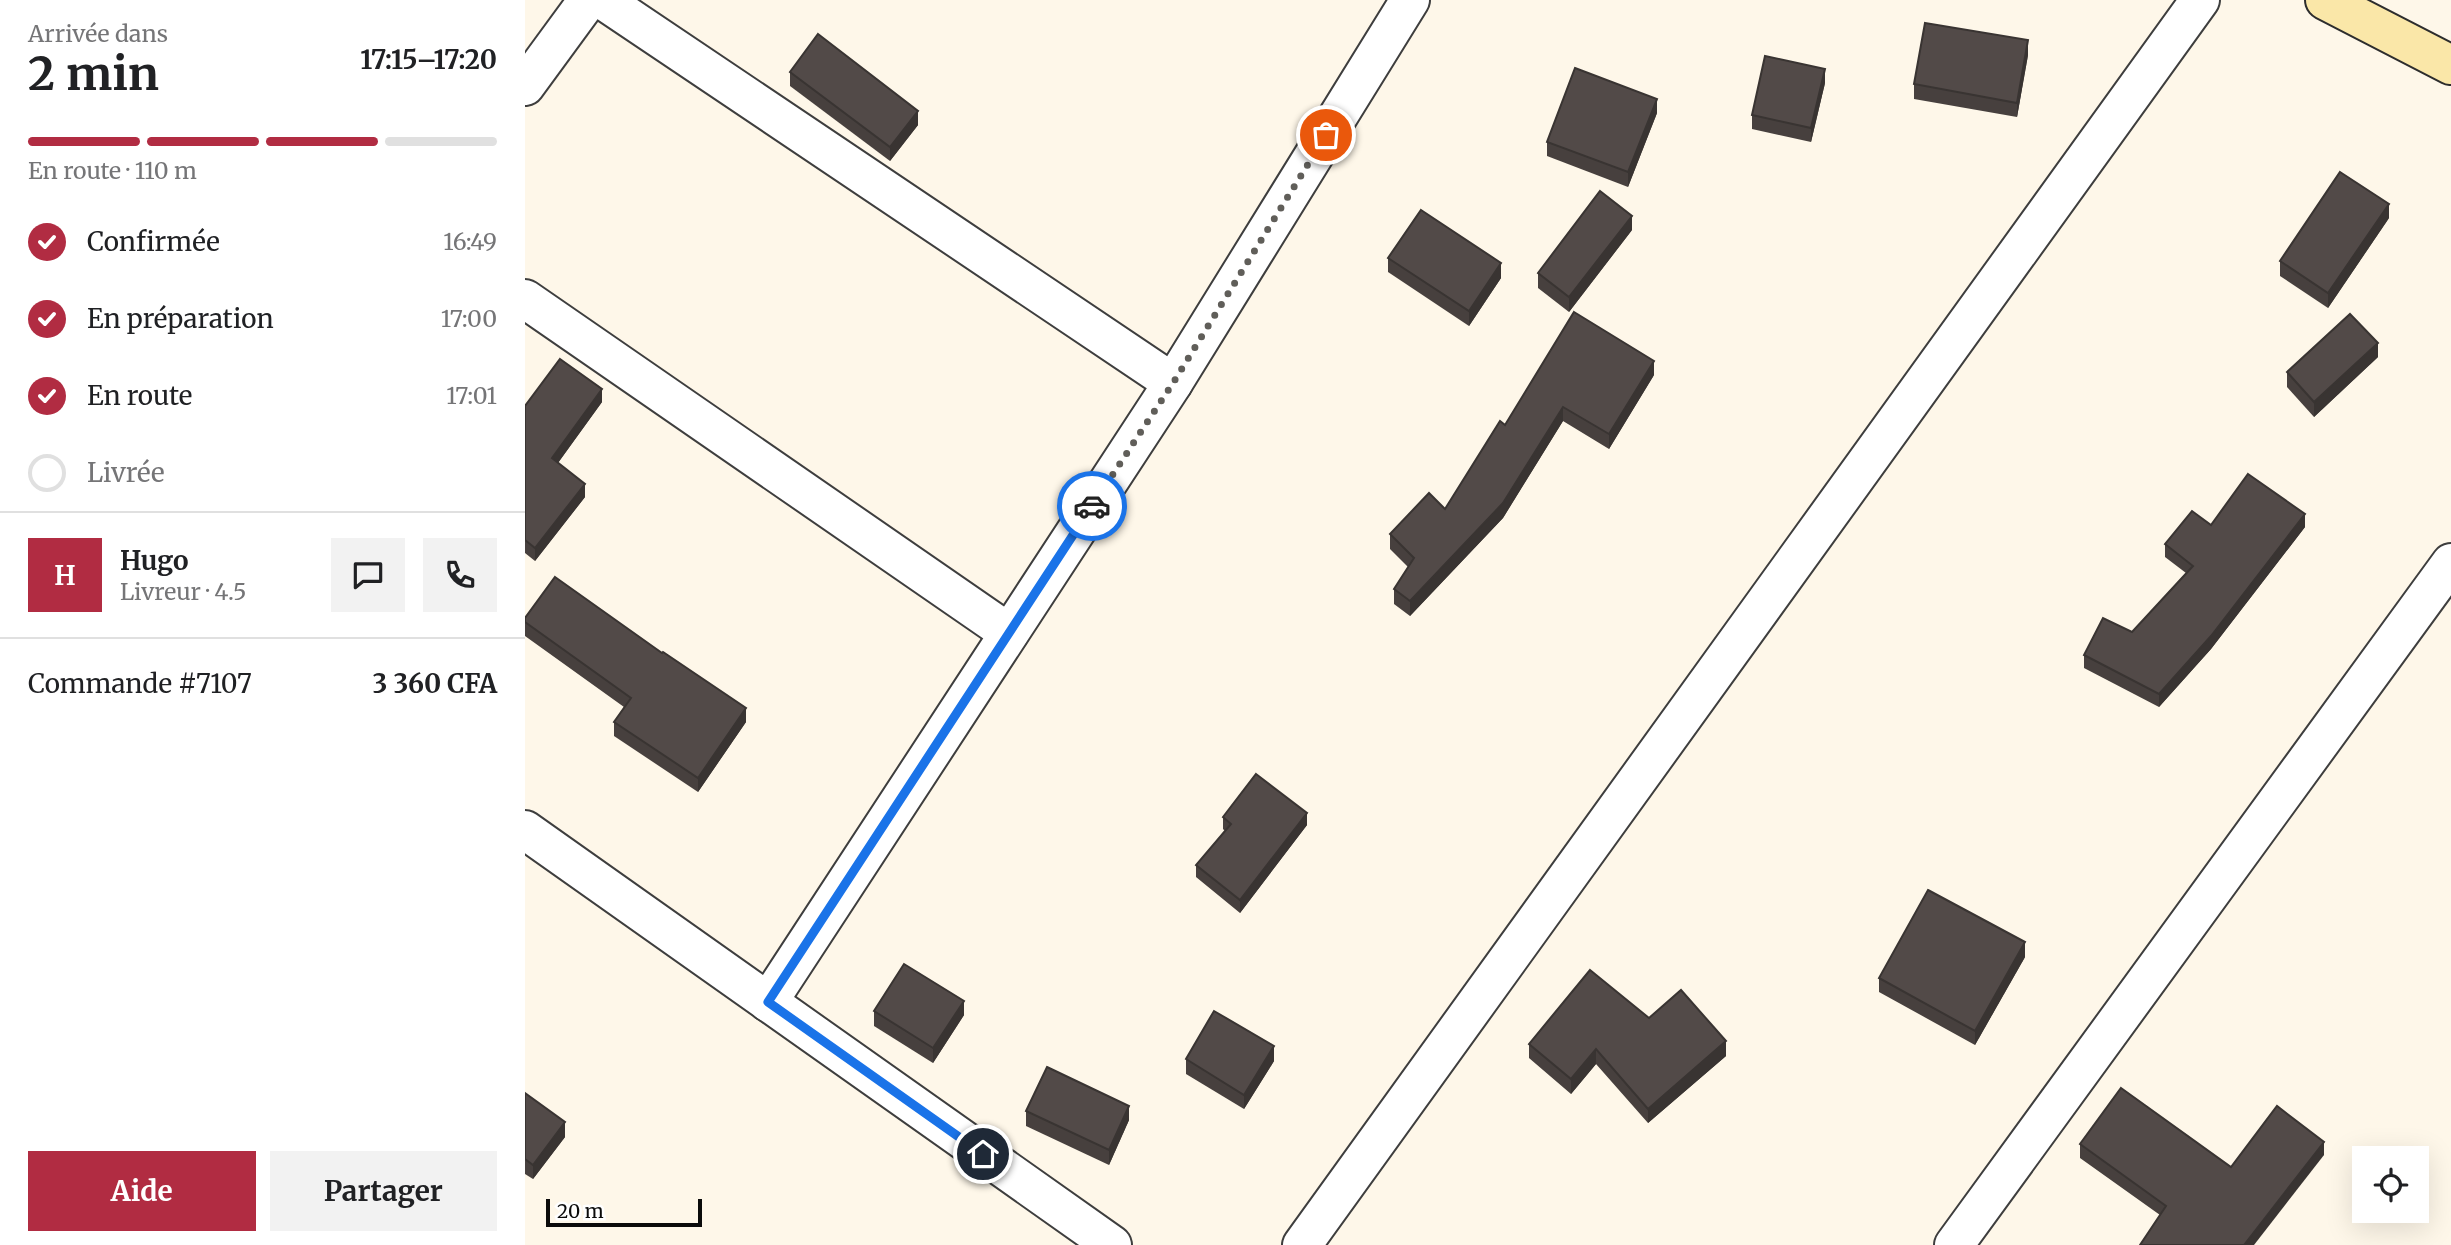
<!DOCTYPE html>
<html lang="fr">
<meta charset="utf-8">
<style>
body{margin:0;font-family:Merriweather,serif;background:#f2f2f2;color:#202124;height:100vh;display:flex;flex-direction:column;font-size:26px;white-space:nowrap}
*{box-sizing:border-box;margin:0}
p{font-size:23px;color:#757577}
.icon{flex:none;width:38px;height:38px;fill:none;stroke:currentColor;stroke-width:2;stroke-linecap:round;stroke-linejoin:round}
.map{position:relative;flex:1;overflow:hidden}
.panel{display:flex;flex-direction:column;background:#fff;width:525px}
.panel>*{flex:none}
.tools{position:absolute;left:1827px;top:1146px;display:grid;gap:14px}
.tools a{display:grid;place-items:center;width:77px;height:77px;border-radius:0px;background:#fff;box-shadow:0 7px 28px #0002;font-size:35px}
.scale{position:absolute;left:21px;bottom:18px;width:156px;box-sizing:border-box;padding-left:7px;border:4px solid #0b0b0b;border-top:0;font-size:19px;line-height:24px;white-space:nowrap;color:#0b0b0b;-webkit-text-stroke:5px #fff;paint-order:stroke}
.pin{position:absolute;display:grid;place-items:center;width:60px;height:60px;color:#fff;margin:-30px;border:4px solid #fff;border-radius:50%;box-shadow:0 2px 7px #0007}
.courier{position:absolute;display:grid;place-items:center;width:70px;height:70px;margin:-35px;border:5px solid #1a73e8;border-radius:50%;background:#fff;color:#222;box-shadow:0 2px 9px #0007}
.overview em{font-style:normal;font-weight:700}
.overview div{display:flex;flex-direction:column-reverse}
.overview{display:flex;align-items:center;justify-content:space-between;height:119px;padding:0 28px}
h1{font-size:46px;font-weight:700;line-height:52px}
.bar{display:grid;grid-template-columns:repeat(4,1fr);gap:10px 7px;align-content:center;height:84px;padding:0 28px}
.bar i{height:9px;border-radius:5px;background:#e0e0e0}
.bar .on{background:#b12c42}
.bar p{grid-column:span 4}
.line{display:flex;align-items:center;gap:18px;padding:0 28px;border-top:2px solid #e0e0e0}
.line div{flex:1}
.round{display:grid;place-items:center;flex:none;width:74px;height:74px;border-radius:0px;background:#f2f2f2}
ol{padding:0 28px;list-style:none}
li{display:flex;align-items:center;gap:21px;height:77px}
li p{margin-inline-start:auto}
li .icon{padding:7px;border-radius:50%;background:#b12c42;color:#fff;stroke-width:4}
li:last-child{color:#757577}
li i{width:38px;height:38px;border:4px solid #e0e0e0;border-radius:50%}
.action{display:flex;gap:14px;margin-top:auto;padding:14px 28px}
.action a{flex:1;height:80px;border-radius:0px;background:#b12c42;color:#fff;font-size:28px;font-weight:700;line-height:80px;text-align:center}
.action a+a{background:#f2f2f2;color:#202124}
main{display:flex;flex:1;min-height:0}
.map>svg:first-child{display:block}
</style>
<main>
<section class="panel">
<div class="overview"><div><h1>2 min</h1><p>Arrivée dans</p></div><em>17:15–17:20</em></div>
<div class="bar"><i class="on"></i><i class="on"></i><i class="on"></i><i></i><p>En route · 110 m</p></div>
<ol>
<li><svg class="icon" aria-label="check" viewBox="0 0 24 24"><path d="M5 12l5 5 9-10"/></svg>Confirmée<p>16:49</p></li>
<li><svg class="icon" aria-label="check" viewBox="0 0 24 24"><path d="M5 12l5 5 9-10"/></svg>En préparation<p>17:00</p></li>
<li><svg class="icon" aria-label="check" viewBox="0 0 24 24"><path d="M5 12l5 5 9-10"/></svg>En route<p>17:01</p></li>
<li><i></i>Livrée</li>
</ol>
<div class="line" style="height:126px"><b class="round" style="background:#b12c42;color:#fff">H</b><div><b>Hugo</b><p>Livreur · 4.5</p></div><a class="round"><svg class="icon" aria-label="chat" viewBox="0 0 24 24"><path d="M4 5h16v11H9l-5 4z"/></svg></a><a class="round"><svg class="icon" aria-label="phone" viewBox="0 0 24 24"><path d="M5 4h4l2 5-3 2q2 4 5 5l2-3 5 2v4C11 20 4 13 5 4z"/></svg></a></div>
<div class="line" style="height:91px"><div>Commande #7107</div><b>3 360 CFA</b></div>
<div class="action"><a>Aide</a><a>Partager</a></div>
</section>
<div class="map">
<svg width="1926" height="1245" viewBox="0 0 1926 1245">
<rect width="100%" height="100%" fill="#fef7e9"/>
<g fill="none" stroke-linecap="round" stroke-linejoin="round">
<g stroke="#3e3e3e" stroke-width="42">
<g id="street">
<path d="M78 0 648 383"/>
<path d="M0 86 63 0"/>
<path d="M0 299 484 633"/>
<path d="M0 830 587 1245"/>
<path d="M243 1002 648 383 885 0"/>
<path d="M777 1245 1675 0"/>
<path d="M1429 1245 1926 563"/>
</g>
</g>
<g stroke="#2d2d2d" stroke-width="42">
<path id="secondary" d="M1800 0 1926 65"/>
</g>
<use href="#street" stroke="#fff" stroke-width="38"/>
<use href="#secondary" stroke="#fae7a8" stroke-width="38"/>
</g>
<g fill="#47403e">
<path d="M1503 55 1492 117 1389 99V84Z"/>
<path d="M265 72 393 125 365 161 265 86Z"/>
<path d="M1300 83 1286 142 1227 129V115Z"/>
<path d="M1132 113 1103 187 1022 156V142Z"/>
<path d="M1864 218 1803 308 1755 276V261Z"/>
<path d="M1107 230 1044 312 1013 288V273Z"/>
<path d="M863 258 976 278 944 326 863 272Z"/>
<path d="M1853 357 1789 417 1762 387V372Z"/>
<path d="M1129 375 1084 449 1038 421 978 518 885 616 869 604V589L883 567 865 549V534L920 509 980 425Z"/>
<path d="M77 402 33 463 60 497 10 561 0 553V406Z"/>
<path d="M1686 525 1780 527 1686 649 1634 707 1559 668V655L1607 632 1661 573 1640 557V544Z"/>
<path d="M0 618 221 722 173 792 89 736V722L99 707 0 636Z"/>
<path d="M698 817 782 825 715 913 671 877V865L700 831 698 829Z"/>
<path d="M1500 957 1450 1045 1354 992V978Z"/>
<path d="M349 1011 439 1015 408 1063 349 1026Z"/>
<path d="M1124 1018 1201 1056 1123 1123 1071 1064 1046 1094 1004 1058V1044Z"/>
<path d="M661 1059 749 1061 719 1109 661 1074Z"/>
<path d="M0 1093 40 1137 8 1179 0 1174Z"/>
<path d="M501 1111 604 1120 584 1165 501 1126Z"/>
<path d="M1555 1144 1706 1167 1799 1155 1635 1215 1555 1158Z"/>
</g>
<g fill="#393432">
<path d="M1503 40V55L1492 117V103Z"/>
<path d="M1300 69V83L1286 142V128Z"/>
<path d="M1132 99V113L1103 187V172Z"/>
<path d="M393 111V125L365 161V147Z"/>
<path d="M1864 204V218L1803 308V293Z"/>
<path d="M1107 216V230L1044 312V297Z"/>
<path d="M976 263V278L944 326V311Z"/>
<path d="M1853 343V357L1789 417V402Z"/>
<path d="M1129 361V375L1084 449V434Z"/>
<path d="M77 389V402L27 471V458Z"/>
<path d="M1038 407V421L978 518 885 616V601Z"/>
<path d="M60 484V497L10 561V548Z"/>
<path d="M1780 514V527L1686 649 1634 707V694Z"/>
<path d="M221 708V722L173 792V778Z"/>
<path d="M782 813V825L715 913V900Z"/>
<path d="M1500 942V957L1450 1045V1031Z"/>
<path d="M439 1001V1015L408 1063V1048Z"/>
<path d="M1201 1041V1056L1123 1123V1109Z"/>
<path d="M749 1046V1061L719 1109V1095Z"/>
<path d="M1071 1049V1064L1046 1094V1079Z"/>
<path d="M604 1106V1120L584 1165V1150Z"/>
<path d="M40 1122V1137L8 1179V1165Z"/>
<path d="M1799 1142V1155L1729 1245H1719Z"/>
</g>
<g fill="#524a48" stroke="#393432" stroke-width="2">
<path d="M1400 23 1503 40 1492 103 1389 84Z"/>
<path d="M293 34 393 111 365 147 265 72Z"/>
<path d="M1240 56 1300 69 1286 128 1227 115Z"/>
<path d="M1050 68 1132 99 1103 172 1022 142Z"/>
<path d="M1815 172 1864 204 1803 293 1755 261Z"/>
<path d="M1075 191 1107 216 1044 297 1013 273Z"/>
<path d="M896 210 976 263 944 311 863 258Z"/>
<path d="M1049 312 1129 361 1084 434 1038 407 978 503 885 601 869 589 889 558 865 534 904 493 920 509 975 421 980 425Z"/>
<path d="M1825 314 1853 343 1789 402 1762 372Z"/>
<path d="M35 359 77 389 27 458 60 484 10 548 0 540V406Z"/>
<path d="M1723 474 1780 514 1686 636 1634 694 1559 655 1578 618 1607 632 1668 566 1640 544 1667 511 1686 525Z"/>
<path d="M30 577 137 653 138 652 221 708 173 778 89 722 106 698 0 622V618Z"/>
<path d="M731 774 782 813 715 900 671 865 706 824 698 817Z"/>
<path d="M1403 890 1500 942 1450 1031 1354 978Z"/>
<path d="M379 964 439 1001 408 1048 349 1011Z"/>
<path d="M1065 970 1124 1018 1156 990 1201 1041 1123 1109 1071 1049 1046 1079 1004 1044Z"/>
<path d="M689 1011 749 1046 719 1095 661 1059Z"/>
<path d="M522 1067 604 1106 584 1150 501 1111Z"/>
<path d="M1596 1088 1706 1167 1752 1106 1799 1142 1719 1245H1615L1641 1206 1555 1144Z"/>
<path d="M0 1093 40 1122 8 1165 0 1159Z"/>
</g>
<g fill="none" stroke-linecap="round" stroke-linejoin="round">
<path stroke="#605e59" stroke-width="7" stroke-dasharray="0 12.6" d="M567 506 648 383 801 135"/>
<path stroke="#1a73e8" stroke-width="9" d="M458 1154 243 1002 567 506"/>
</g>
</svg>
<div class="tools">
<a><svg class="icon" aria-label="locate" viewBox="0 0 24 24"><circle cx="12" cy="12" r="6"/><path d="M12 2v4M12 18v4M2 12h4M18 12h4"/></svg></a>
</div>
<div class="scale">20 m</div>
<div class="pin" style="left:801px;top:135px;background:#ea580c"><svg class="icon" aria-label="bag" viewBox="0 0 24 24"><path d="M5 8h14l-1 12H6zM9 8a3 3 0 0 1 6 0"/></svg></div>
<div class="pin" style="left:458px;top:1154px;background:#1f2937"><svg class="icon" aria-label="home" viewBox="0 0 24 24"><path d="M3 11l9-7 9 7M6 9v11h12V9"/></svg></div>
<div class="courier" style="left:567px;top:506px"><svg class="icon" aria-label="car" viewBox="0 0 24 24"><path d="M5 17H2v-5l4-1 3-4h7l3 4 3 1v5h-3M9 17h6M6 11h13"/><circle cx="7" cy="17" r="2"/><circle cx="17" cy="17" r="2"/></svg></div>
</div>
</main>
